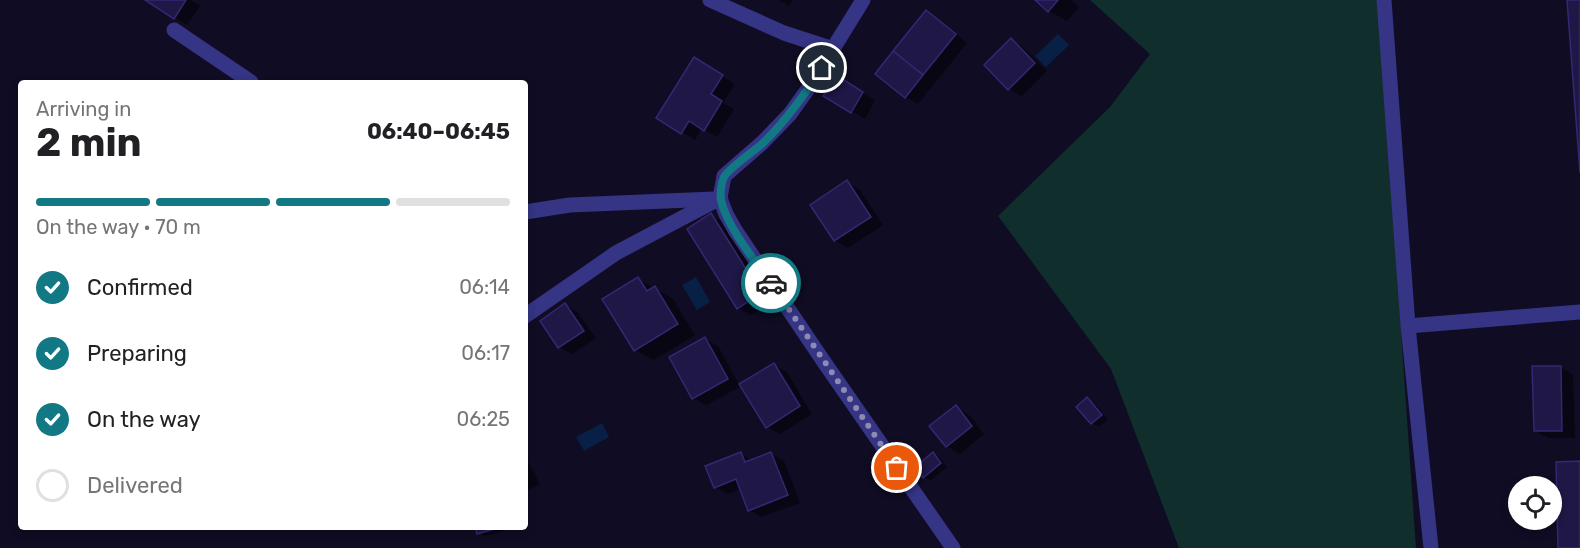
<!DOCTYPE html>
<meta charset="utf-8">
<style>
body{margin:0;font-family:Rubik,sans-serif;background:#f2f2f2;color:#202124;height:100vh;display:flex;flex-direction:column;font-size:22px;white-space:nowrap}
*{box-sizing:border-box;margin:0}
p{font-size:20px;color:#757577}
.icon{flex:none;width:33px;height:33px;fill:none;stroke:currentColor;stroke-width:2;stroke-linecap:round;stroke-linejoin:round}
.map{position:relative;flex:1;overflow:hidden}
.drawer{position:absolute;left:18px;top:80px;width:510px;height:450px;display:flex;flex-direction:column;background:#fff;border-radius:6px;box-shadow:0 3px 9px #0003}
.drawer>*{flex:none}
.tools{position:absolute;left:1508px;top:476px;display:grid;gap:12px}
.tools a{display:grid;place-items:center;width:54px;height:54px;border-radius:50%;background:#fff;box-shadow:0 3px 9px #0003;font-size:30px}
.pin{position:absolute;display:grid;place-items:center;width:51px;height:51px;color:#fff;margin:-26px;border:3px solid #fff;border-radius:50%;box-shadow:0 2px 6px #0007}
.courier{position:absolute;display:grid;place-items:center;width:60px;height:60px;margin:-30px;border:4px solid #127984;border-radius:50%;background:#fff;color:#222;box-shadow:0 2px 8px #0007}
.summary em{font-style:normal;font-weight:700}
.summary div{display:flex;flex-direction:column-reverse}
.summary{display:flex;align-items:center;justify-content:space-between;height:102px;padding:0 18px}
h1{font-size:39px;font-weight:700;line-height:45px}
.bar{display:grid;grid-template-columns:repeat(4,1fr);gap:9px 6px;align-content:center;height:72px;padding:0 18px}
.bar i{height:8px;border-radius:4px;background:#e0e0e0}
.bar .selected{background:#127984}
.bar p{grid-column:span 4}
ol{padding:0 18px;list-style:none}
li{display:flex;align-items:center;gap:18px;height:66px}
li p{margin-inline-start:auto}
li .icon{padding:6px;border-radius:50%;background:#127984;color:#fff;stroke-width:4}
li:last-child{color:#757577}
li i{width:33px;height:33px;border:3px solid #e0e0e0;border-radius:50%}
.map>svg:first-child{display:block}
</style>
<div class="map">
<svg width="1580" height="548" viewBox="0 0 1580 548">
<rect width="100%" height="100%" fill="#100c23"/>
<path fill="#0f2e2c" d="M1090 0H1378L1416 548H1179L1111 369 998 216 1110 107 1150 54Z"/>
<g fill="#082046">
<path d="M1058 34 1069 45 1046 67 1035 56Z"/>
<path d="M696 277 710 302 697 310 682 285Z"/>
<path d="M602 423 609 437 584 451 576 437Z"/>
</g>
<g fill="#0007">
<path d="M147 0H191L200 6 187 25Z"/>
<path d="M779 0H793L789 6Z"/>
<path d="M1037 0H1071L1079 7 1067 21 1049 11Z"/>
<path d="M926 12 939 20 967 43 918 104 906 97Z"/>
<path d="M1011 40 1024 48 1047 71 1022 96 1009 89 986 65Z"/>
<path d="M694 59 735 84 723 103 734 109 717 137 702 128 695 140 659 117Z"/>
<path d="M836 77 875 100 865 119 825 95Z"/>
<path d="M847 182 860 190 883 225 848 248 835 240Z"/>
<path d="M711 215 724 223 773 301 751 315 738 308Z"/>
<path d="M638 279 673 299 695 335 654 360 635 350Z"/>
<path d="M566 305 578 313 596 338 572 354 559 347Z"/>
<path d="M705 339 718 346 740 386 774 365 787 372 812 414 780 434 767 427 742 386 706 405 693 398Z"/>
<path d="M1560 367 1573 375 1575 438H1548L1535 431Z"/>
<path d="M1087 399 1094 403 1108 419 1099 427 1092 423 1079 407Z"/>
<path d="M956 407 969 415 984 434 960 454 947 446 932 427Z"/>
<path d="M741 454 753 461 771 454 784 461 800 503 762 517 749 510 741 489 728 494 715 487Z"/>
<path d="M933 454 939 457 947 467 931 480 924 477Z"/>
<path d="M525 456 540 484 525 492Z"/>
<path d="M477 526H503L504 531 485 536 479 533Z"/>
</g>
<g fill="#1f1745" stroke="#352773" stroke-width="1.5">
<path d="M145 0H186L174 19Z"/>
<path d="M1035 0H1058L1048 12Z"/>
<path d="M1567 0H1580V173Z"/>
<path d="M926 10 956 34 923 75 893 51Z"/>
<path d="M1011 38 1035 63 1008 90 984 65Z"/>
<path d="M893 51 923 75 905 98 875 74Z"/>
<path d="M694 57 723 75 711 94 722 101 704 131 689 121 681 134 656 118Z"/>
<path d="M836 75 863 92 851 113 823 96Z"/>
<path d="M847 180 871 217 834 241 810 205Z"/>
<path d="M711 213 761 293 737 309 687 229Z"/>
<path d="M638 277 647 291 655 286 678 324 634 351 602 299Z"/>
<path d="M565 303 584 331 558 348 540 321Z"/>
<path d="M705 337 728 379 692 399 669 357Z"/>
<path d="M774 363 800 406 766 428 739 384Z"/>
<path d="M1532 366H1561L1562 431H1534Z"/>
<path d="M1087 397 1102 415 1091 424 1076 407Z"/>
<path d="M956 405 972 426 946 447 929 426Z"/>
<path d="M741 452 745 462 771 452 788 495 748 511 736 479 714 488 705 466Z"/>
<path d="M933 452 941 463 923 478 915 467Z"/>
<path d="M1580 461V548H1558L1556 462Z"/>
<path d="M475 526H498V528L477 534Z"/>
</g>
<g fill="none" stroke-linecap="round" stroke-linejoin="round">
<g stroke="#353485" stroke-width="15">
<path d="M1384 0 1408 326"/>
<path d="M1431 548 1408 326 1580 312"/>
</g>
<g stroke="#353485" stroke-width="15">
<path d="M710 0 784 33 833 49"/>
<path d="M863 0 810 86 790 114 762 143 724 176 720 198 726 214 735 230 824 362 953 548"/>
<path d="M174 30 251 82"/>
<path d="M525 212 570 205 714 199"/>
<path d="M525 316 616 253 720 198"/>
</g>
</g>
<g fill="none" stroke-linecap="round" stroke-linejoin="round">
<path stroke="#8f8ab2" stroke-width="6" stroke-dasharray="0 10.8" d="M771 283 897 468"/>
<path stroke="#127984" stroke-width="8" d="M771 283C755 261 726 225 721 200 720 194 721 183 724 177 728 169 754 151 762 144 786 121 804 95 822 68"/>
</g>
</svg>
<div class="tools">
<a><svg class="icon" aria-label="locate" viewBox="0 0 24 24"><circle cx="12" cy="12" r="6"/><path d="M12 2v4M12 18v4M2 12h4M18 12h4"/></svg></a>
</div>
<div class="pin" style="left:897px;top:468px;background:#ea580c"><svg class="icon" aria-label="bag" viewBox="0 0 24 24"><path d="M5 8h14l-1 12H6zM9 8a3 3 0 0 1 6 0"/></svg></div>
<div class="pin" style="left:822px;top:68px;background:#1f2937"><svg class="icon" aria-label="home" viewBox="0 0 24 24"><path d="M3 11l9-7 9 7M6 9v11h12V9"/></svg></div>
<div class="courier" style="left:771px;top:283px"><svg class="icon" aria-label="car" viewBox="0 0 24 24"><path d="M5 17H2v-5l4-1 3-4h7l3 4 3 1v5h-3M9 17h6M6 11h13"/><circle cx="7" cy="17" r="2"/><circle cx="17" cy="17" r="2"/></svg></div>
<section class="drawer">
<div class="summary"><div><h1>2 min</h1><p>Arriving in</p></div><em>06:40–06:45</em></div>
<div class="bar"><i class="selected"></i><i class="selected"></i><i class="selected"></i><i></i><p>On the way · 70 m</p></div>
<ol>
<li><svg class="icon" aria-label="check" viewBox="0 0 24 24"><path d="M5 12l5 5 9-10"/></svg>Confirmed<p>06:14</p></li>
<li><svg class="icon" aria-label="check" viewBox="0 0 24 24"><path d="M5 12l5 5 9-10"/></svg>Preparing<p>06:17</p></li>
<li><svg class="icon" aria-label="check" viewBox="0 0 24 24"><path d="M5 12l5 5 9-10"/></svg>On the way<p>06:25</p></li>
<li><i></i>Delivered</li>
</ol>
</section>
</div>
